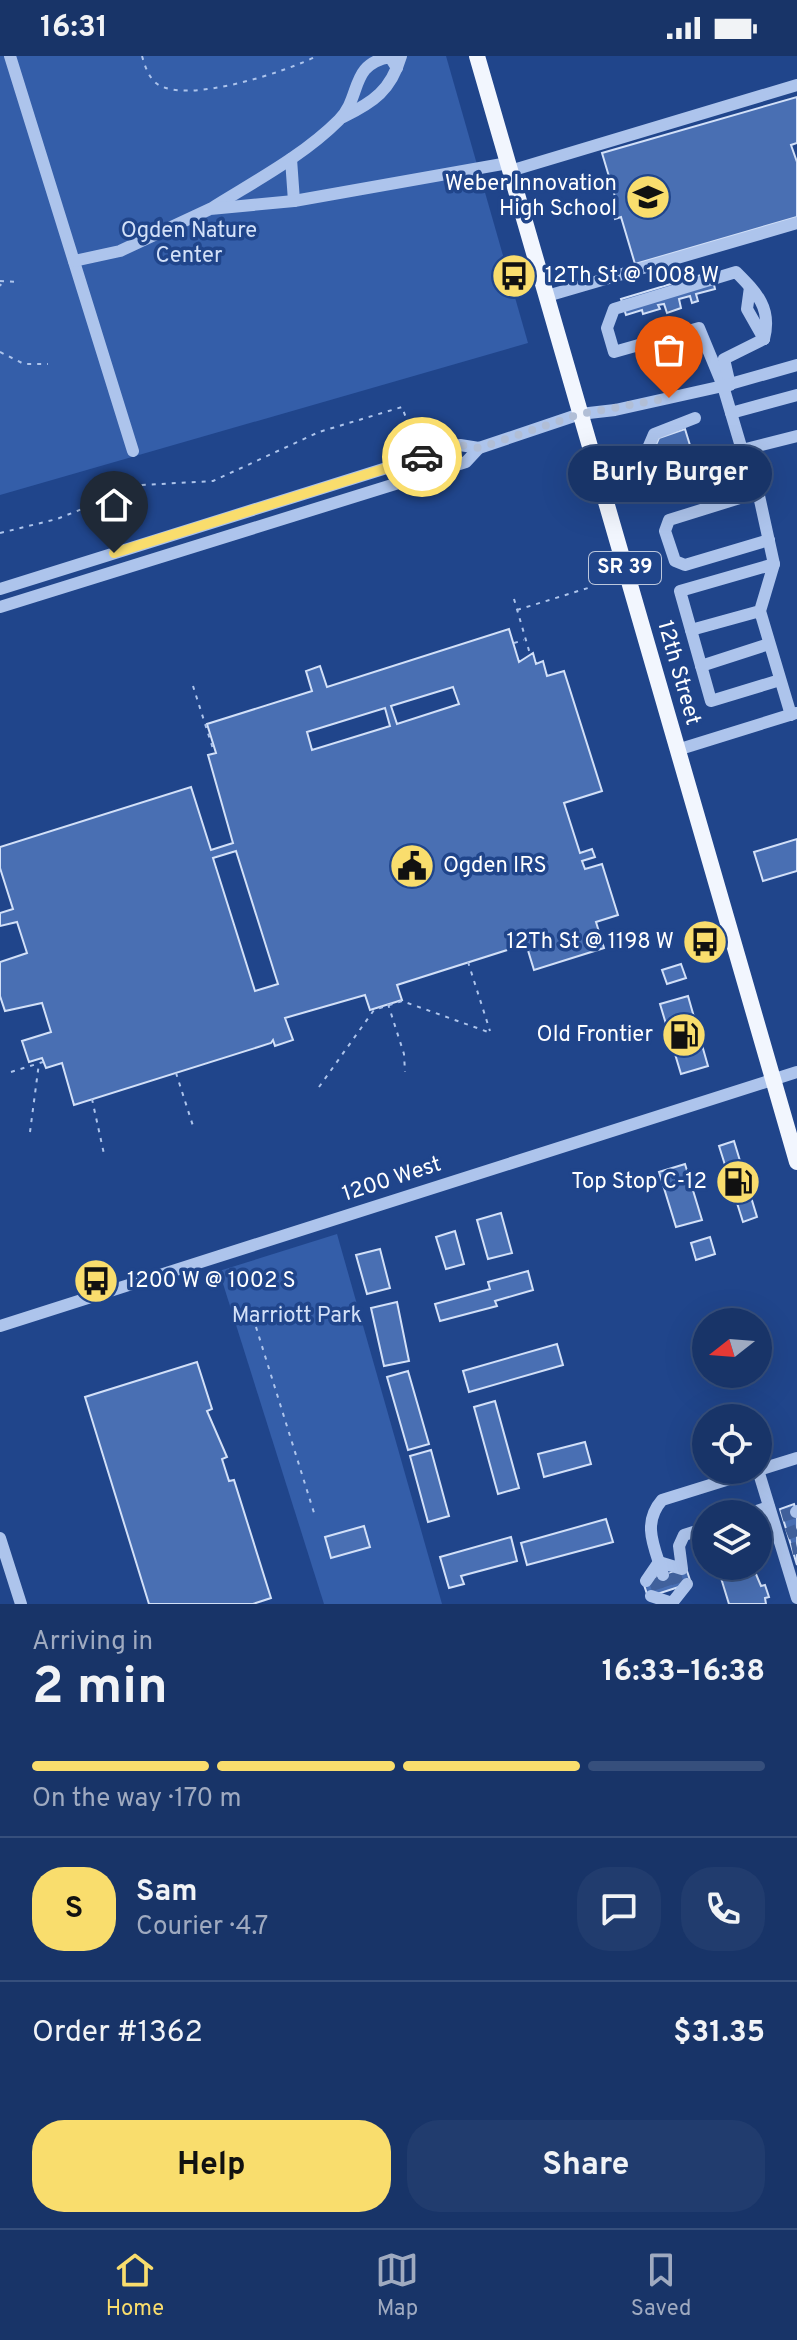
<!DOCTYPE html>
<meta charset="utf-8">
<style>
body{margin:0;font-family:Overpass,sans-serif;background:#213c6e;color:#f1f3f6;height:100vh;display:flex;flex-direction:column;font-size:30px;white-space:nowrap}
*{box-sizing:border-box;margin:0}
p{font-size:26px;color:#9faac0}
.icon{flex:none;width:44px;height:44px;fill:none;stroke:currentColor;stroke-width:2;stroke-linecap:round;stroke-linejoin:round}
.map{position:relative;height:1548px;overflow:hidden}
.sheet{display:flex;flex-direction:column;background:#183468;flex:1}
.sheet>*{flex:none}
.needle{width:52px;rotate:253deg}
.tools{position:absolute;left:692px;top:1252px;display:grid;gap:16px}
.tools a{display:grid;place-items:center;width:80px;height:80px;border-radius:50%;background:#183468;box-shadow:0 8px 32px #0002,0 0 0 2px #364f7c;font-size:40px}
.pin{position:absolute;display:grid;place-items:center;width:68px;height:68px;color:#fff;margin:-82px -34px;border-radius:50% 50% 50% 0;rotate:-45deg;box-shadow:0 0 8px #0007}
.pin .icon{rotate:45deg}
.courier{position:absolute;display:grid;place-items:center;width:80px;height:80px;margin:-40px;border:6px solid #f9dd6d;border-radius:50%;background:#fff;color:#222;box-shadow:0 2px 10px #0007}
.bubble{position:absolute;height:56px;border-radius:28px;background:#183468;box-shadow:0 8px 32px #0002,0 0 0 2px #364f7c;font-size:26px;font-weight:700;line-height:56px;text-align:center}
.summary em{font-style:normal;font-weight:700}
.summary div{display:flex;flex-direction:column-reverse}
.summary{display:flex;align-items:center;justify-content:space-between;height:136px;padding:0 32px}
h1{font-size:52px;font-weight:700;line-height:60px}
.bar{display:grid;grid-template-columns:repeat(4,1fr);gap:12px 8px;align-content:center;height:96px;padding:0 32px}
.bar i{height:10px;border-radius:6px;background:#364f7c}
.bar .on{background:#f9dd6d}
.bar p{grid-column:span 4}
.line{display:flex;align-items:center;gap:20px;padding:0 32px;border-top:2px solid #364f7c}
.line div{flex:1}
.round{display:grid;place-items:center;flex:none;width:84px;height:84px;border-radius:32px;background:#213c6e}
.primary-button{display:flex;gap:16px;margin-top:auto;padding:16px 32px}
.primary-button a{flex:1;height:92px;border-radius:32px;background:#f9dd6d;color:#111;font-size:32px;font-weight:700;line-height:92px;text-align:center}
.primary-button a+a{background:#213c6e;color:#f1f3f6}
.status{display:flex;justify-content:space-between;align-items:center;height:56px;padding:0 40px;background:#183468;direction:ltr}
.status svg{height:22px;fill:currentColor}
.tabs{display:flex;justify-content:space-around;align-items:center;height:112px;border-top:2px solid #364f7c;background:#183468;font-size:22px;color:#9faac0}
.tabs a{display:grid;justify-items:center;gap:4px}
.tabs .on{color:#f9dd6d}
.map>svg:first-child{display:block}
</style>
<div class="status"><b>16:31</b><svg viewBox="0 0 49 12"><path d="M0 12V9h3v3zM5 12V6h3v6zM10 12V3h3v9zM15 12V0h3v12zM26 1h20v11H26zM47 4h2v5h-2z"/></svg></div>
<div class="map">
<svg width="797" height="1548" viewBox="0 0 797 1548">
<rect width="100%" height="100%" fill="#20458b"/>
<g fill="#345ea9">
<path d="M0 0H446L528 287 0 439Z"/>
<path d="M337 1178 442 1548H324L219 1215Z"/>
</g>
<g fill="#496fb3" stroke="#d2e0f8" stroke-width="2" fill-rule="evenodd">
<path d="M797 41V87L791 89 797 106V161L635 208 621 161 615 163 610 146 616 144 602 97Z"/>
<path d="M711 216 715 233 696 238 698 245 692 247 690 240 679 243 681 252 667 257 664 248 658 249 660 253 643 258 642 254 626 259 621 243Z"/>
<path d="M685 373 701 425 669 435 655 391 659 382Z"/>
<path d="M509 573 519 606 533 597 536 608 543 605 547 620 564 615 602 735 564 747 580 797 592 793 595 801 582 805 585 813 602 808 618 859 596 866 604 892 534 914 526 888 397 929 402 944 370 954 365 939 285 962 293 984 275 990 273 984 271 987 74 1049 62 1007 46 1012 42 1002 29 1006 22 985 51 976 42 947 5 955 0 940V906L27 897 17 866 0 870V857L13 853 0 812V791L191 731 211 794 233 787 208 699 216 697 207 668 312 635 306 615 320 610 327 631ZM453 631 459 648 397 668 391 650ZM385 652 390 670 312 694 307 676ZM236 795 278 928 255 935 213 802Z"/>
<path d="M797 783V815L763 825 754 796Z"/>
<path d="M681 908 686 922 667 928 662 914Z"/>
<path d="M688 940 708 1010 681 1018 660 948Z"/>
<path d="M734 1085 757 1161 743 1166 719 1090Z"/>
<path d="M685 1108 702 1164 676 1171 659 1116Z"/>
<path d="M501 1157 512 1197 488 1203 477 1164Z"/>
<path d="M455 1175 464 1208 446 1213 436 1181Z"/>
<path d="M710 1181 715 1198 696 1204 691 1187Z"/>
<path d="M380 1193 390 1232 367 1238 356 1199Z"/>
<path d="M528 1215 533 1234 495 1245 497 1250 440 1265 435 1248 490 1233 488 1226Z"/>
<path d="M397 1246 409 1305 384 1310 371 1252Z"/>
<path d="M557 1288 563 1309 469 1336 463 1315Z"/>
<path d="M197 1306 212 1353 207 1355 227 1401 222 1403 229 1425 234 1424 271 1542 253 1548H149L85 1341Z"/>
<path d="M408 1315 429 1388 408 1394 387 1321Z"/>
<path d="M495 1345 519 1432 498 1438 474 1351Z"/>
<path d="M585 1386 591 1408 544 1421 538 1398Z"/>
<path d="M431 1394 449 1460 428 1466 410 1400Z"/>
<path d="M794 1448 797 1459V1509L780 1453Z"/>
<path d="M606 1463 613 1486 527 1509 521 1487Z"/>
<path d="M364 1470 370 1491 331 1502 325 1481Z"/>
<path d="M511 1481 517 1505 461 1520 464 1528 449 1532 440 1501Z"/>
<path d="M724 1510 753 1511 761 1530 765 1529 769 1541 765 1542 766 1548H729L721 1522 727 1520Z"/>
<path d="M686 1512 691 1527 648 1541 643 1526Z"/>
</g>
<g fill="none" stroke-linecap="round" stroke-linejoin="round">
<g stroke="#41619c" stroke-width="12" stroke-dasharray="12 6" stroke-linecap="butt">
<path d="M782 1460 796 1456"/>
<path d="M787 1478 797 1474"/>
<path d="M792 1493 797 1492"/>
<path d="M674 1516 679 1531"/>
<path d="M663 1519 668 1534"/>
<path d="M654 1522 659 1537"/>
</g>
<g stroke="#adc4ec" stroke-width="2" stroke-dasharray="4 6" stroke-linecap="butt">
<path d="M142 0C145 10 148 20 156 27 184 50 288 15 317 0"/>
<path d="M0 225 20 226"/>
<path d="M0 230 1 228"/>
<path d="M0 296 24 308H48"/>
<path d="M0 477 57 463 142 429 213 425 319 376 402 351 416 389"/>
<path d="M514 543 530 598"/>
<path d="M517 554 588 532"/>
<path d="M514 587 524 584"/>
<path d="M193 630 214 696"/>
<path d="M468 906 490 975"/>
<path d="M388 948 404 998 405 1016"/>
<path d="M11 1016 43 1006"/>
<path d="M176 1017 193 1070"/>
<path d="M319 1031 374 954 402 945 491 977"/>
<path d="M92 1043 104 1098"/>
<path d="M30 1076 39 1007"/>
<path d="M256 1271 315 1460"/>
</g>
<g stroke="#adc4ec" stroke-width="12">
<path d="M10 0 133 395"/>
<path d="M343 61C374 46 391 34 401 0"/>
<path d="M291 103 294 145"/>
<path d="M510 115 797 29"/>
<path d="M212 152C255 125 303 100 339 64 362 41 349 8 390 1L397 12"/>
<path d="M74 205 120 195 210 153 294 145 508 107"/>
<path d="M750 231 747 253 764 283"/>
<path d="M547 240 797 167"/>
<path d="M764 283C772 252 757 237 736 216L614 253 607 272 614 296 699 272 723 330 742 394 797 380"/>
<path d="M730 329 724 303 764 283"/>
<path d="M731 357 797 339"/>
<path d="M695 362 654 378 642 406 648 428C670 445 702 432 724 419"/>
<path d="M747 411 754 417 774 508"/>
<path d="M759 436 669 464 665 475 675 505 685 509 769 484"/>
<path d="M0 533 460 389 479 392 580 358 615 354 723 330 797 309"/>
<path d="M0 551 466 406 479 392"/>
<path d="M760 555 774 508 680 535 691 574 760 555 791 659"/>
<path d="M691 574 711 645 780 624"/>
<path d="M701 610 769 588"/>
<path d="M677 694 796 657"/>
<path d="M0 1270 797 1016"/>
<path d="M758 1414 797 1542"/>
<path d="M796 1456 797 1455"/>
<path d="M748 1458 769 1451"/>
<path d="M0 1482 21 1548"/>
<path d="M659 1506 682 1513 679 1490 684 1479 706 1472"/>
<path d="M663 1519C655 1492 641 1468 662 1444L797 1402"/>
<path d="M646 1525 659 1506"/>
<path d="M651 1540 672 1547"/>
<path d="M672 1547 687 1528"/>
</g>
<path stroke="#f2f6fe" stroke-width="16" d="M477 0 797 1106"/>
</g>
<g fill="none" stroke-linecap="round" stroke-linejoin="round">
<path stroke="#b1bed6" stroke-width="8" stroke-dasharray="0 14.4" d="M422 401 460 389 479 392 580 358 669 342"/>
<path stroke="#f9dd6d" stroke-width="10" d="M114 497 422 401"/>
</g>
<defs>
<g id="school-disc" transform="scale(2.3)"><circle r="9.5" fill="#f9dd6d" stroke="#20458b"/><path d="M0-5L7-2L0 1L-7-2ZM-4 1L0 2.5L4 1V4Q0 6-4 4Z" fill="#111"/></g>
<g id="bus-disc" transform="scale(2.3)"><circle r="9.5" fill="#f9dd6d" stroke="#20458b"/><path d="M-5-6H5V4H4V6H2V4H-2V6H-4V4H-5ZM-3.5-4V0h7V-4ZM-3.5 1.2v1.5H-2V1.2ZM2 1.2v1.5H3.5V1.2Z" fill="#111"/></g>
<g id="civic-disc" transform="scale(2.3)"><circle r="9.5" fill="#f9dd6d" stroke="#20458b"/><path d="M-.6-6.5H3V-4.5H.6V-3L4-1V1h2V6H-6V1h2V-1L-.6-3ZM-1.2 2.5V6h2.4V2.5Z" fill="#111"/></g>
<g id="fuel-disc" transform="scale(2.3)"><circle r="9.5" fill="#f9dd6d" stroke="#20458b"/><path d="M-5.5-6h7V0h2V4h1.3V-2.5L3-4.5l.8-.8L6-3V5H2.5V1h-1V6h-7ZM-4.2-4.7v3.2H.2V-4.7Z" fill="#111"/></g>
</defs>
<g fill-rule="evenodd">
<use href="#school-disc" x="648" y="141"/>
<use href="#bus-disc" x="514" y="220"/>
<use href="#civic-disc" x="412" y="810"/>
<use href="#bus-disc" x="705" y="886"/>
<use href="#fuel-disc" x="684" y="979"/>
<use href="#fuel-disc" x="738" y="1126"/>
<use href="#bus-disc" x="96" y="1225"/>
</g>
<g text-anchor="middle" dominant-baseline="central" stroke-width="7" stroke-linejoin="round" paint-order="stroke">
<rect fill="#20458b" stroke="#bcc7dc" stroke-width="2" x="589" y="496" width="72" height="32" rx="6"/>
<g font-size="20" font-weight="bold" fill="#fff">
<text x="625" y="512">SR 39</text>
</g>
<g font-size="22" fill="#fff" stroke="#20458b" text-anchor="end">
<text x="617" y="128">Weber Innovation<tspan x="617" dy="25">High School</tspan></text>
<text x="545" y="220" text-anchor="start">12Th St @ 1008 W</text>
<text x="443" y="810" text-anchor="start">Ogden IRS</text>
<text x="674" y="886">12Th St @ 1198 W</text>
<text x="653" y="979">Old Frontier</text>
<text x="707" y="1126">Top Stop C-12</text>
<text x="127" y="1225" text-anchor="start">1200 W @ 1002 S</text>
</g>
<g font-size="22" fill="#d2e0f8" stroke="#20458b">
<text x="189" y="175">Ogden Nature<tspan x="189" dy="25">Center</tspan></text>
<text x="297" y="1260">Marriott Park</text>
</g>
<g font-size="22" fill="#fff" stroke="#20458b">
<text transform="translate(678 617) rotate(74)">12th Street</text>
<text transform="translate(392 1124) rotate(-18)">1200 West</text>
</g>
</g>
</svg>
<div class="tools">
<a><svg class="needle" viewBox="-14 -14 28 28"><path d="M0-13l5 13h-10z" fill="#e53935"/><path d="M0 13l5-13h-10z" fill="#9faac0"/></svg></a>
<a><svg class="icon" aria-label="locate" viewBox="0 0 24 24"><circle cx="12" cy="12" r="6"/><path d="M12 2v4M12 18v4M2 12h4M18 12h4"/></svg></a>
<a><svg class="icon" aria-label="layers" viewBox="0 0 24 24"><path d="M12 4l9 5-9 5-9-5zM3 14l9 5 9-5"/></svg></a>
</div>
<div class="pin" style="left:669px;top:342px;background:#ea580c"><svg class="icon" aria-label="bag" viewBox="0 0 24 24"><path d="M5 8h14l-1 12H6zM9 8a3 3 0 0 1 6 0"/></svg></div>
<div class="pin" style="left:114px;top:497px;background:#1f2937"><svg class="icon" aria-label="home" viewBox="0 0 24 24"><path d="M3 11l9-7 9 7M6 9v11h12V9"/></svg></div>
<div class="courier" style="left:422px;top:401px"><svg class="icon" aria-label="car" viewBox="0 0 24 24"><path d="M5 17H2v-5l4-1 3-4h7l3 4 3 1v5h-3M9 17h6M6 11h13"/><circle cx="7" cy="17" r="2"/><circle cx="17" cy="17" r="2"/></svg></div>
<div class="bubble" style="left:568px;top:390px;width:204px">Burly Burger</div>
</div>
<section class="sheet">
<div class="summary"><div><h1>2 min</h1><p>Arriving in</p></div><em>16:33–16:38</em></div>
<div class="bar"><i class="on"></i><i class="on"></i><i class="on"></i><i></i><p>On the way · 170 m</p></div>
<div class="line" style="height:144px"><b class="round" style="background:#f9dd6d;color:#111">S</b><div><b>Sam</b><p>Courier · 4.7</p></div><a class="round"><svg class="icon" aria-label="chat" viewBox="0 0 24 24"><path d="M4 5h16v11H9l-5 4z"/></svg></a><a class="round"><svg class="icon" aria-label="phone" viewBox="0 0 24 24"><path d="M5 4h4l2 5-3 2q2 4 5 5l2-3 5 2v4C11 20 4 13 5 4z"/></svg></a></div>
<div class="line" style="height:104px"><div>Order #1362</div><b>$31.35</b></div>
<div class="primary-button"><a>Help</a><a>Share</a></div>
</section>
<nav class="tabs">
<a class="on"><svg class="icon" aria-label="home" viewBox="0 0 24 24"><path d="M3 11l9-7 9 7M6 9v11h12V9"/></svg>Home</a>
<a><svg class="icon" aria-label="map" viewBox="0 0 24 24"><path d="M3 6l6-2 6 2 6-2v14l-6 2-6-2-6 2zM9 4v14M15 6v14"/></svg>Map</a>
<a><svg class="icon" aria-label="saved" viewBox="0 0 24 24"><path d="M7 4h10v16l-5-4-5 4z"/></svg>Saved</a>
</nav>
